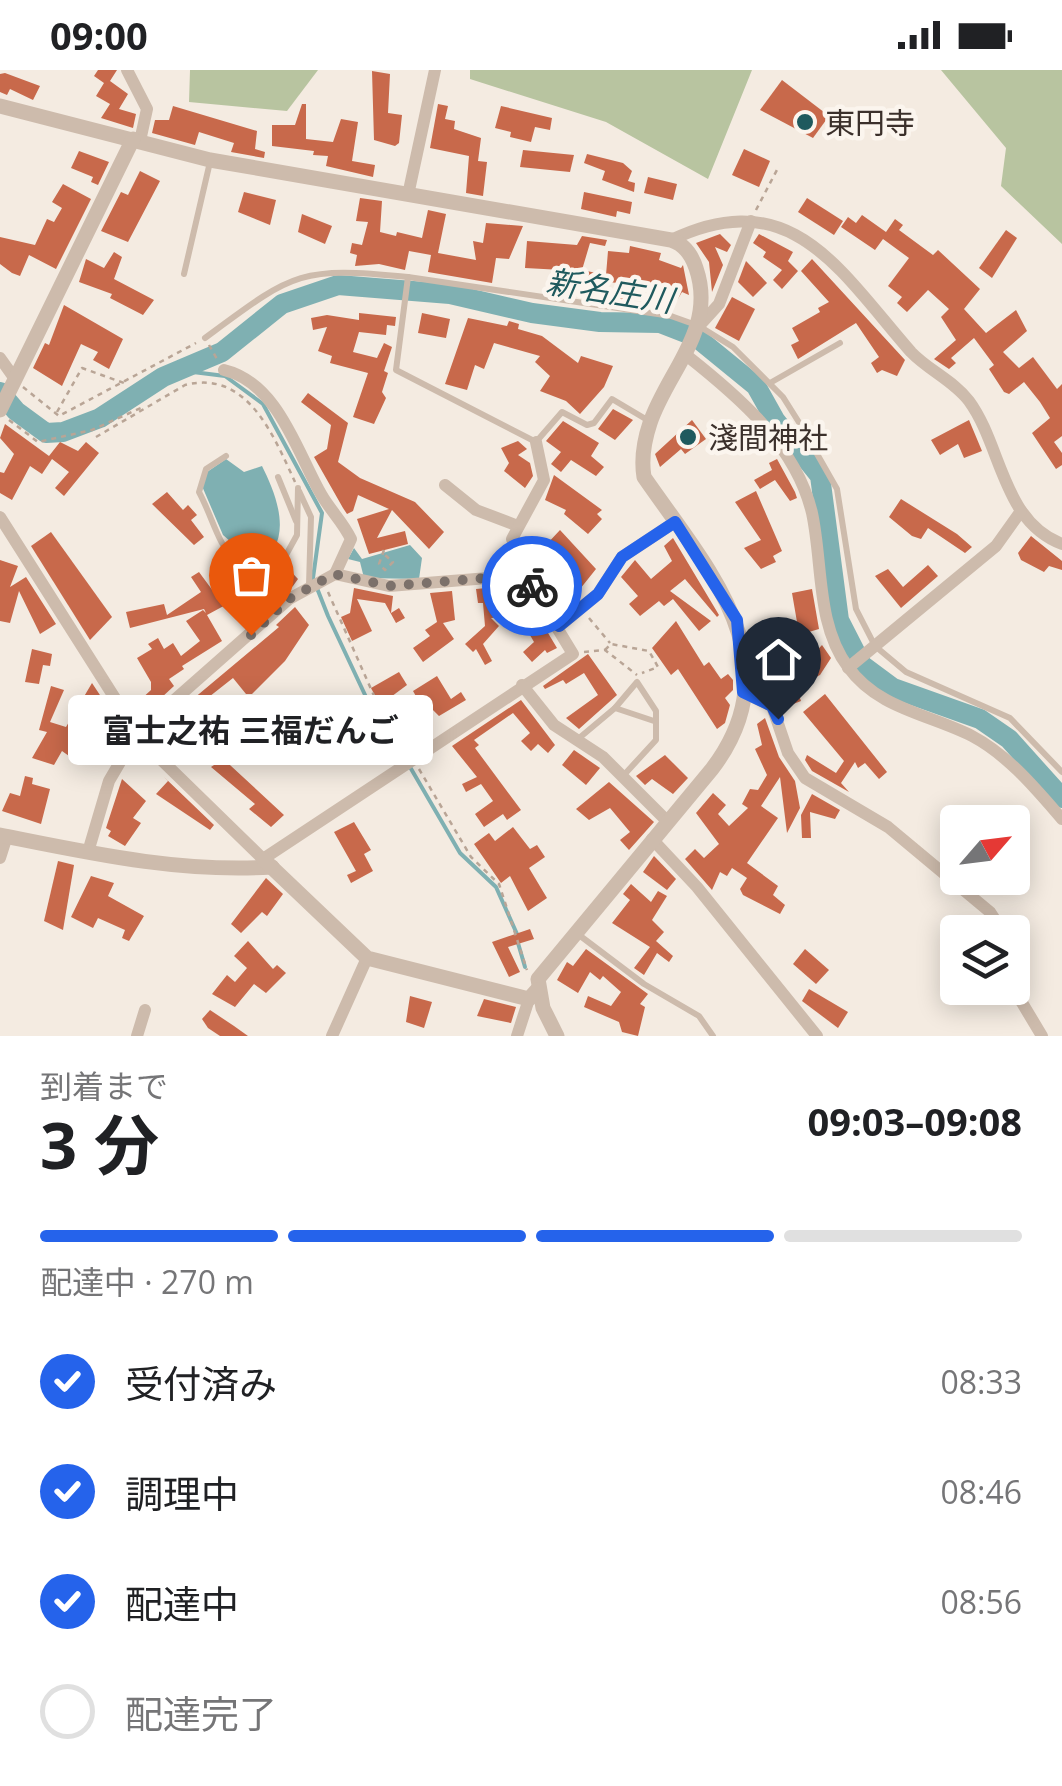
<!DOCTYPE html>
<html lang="ja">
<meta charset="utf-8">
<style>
body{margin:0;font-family:"Open Sans","Noto Sans JP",sans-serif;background:#f6f6f6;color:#202124;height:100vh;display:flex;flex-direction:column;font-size:38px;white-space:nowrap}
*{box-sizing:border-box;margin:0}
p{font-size:32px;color:#757577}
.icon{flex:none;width:55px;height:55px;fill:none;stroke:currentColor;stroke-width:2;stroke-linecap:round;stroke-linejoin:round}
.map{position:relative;height:966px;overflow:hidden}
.details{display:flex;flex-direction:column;background:#fff;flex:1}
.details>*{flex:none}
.needle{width:65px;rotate:62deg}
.buttons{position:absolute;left:940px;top:735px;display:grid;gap:20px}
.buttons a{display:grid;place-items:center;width:90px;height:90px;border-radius:10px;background:#fff;box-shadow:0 5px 25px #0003;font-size:50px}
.pin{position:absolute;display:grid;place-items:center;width:85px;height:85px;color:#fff;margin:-102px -42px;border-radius:50% 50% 50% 0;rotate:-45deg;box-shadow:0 0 10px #0007}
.pin .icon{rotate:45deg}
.courier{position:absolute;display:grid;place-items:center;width:100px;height:100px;margin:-50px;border:8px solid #2563eb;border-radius:50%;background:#fff;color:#222;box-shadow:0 2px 12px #0007}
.bubble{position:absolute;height:70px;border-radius:10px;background:#fff;box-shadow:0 5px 25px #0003;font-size:32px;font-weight:700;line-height:70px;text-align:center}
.headline em{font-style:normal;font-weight:700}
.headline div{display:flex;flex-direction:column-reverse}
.headline{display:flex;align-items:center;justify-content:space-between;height:170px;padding:0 40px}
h1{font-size:65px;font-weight:700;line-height:75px}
.bar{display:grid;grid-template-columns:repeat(4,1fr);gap:15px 10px;align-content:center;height:120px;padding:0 40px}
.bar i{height:12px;border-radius:8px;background:#e0e0e0}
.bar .selected{background:#2563eb}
.bar p{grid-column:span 4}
ol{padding:0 40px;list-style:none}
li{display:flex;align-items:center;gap:30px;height:110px}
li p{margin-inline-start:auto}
li .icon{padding:10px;border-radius:50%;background:#2563eb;color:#fff;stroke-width:4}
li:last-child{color:#757577}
li i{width:55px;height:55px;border:5px solid #e0e0e0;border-radius:50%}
.status{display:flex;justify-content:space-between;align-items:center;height:70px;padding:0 50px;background:#fff;direction:ltr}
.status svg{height:28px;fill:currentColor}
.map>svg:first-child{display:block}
</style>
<div class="status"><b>09:00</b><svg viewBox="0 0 49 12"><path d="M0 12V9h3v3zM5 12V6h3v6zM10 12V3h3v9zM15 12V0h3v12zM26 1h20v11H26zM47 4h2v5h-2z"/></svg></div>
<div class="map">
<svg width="1062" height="966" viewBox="0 0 1062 966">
<rect width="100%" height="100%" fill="#f4ebe1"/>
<g fill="#b8c4a0">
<path d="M190 0H318L287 41 189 32Z"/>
<path d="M470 0H752L708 109 606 52 470 9Z"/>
<path d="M941 0H1062V174L1001 116 1006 78Z"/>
</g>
<g fill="#7fb0b2">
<path d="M226 389 244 402 262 396C274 420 288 454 274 479L247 486 223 465 202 416 207 402Z"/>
<path d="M410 475 422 488 419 509 364 508 360 492 348 489 354 478 362 489Z"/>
</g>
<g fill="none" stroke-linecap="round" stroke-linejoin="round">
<g stroke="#7fb0b2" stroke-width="4">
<path d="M177 300 225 306 263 334 322 443 313 508 328 546 366 627 405 689"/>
<path d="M410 697 460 783 496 817 517 864"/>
<path d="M518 873 525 897"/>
</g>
<path stroke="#7fb0b2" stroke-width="20" d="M0 322 16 341 46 363 63 362 100 348 163 307 222 282 282 234 338 215 450 224 532 243 600 252 660 253 696 267 756 316 775 350 820 406 839 550 862 595 893 618 980 649 1009 669 1062 728"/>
</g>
<g fill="#c8694b">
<path d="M98 0H117L110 11 128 24 119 39 136 44 133 58 101 48 110 34 96 26 104 13 94 6Z"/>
<path d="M372 1 390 4 388 43 402 45 399 73 395 76 374 70Z"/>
<path d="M5 3 40 16 33 30 10 19 7 25 0 22V4Z"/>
<path d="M782 10 829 46 813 68 760 40Z"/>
<path d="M302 34H306V69L333 72 341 49 358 52 352 91 375 95 373 107 326 96 328 86 313 85 314 81 272 76V55H295Z"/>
<path d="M438 34 448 36 445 49 455 51 454 59 481 68 478 91 487 92 483 126 466 123 469 86 430 78Z"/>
<path d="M173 36 257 61 255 79 265 82 264 88 231 82 234 73 199 62 195 75 152 63 155 50H169Z"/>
<path d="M501 36 552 48 550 60 535 57 531 72 510 67 511 62 495 58Z"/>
<path d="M744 79 770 91 759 117 732 105Z"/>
<path d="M523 80 574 85 570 102 520 97Z"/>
<path d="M79 81 109 92 98 115 91 112 93 107 71 98Z"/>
<path d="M587 84 623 93 632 101 628 111 635 113 634 122 602 110 605 101 584 93Z"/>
<path d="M140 101 160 111 128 172 101 161 121 122 128 125Z"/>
<path d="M648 107 677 114 673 130 644 123Z"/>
<path d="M63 114 91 129 56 199 29 185 20 206 12 203 0 194V167L35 175 47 149 54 152 62 138 52 132Z"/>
<path d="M244 122 276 130 270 155 238 142Z"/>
<path d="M584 122 632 132 630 144 617 141 616 147 581 139Z"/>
<path d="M360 128 382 131 380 162 396 166 397 162 422 168 428 140 446 144 438 183 476 190 473 171 483 173 486 153 523 156 509 189 496 188 492 213 428 202 431 185 409 181 405 200 379 194 355 196 357 185 350 183 352 173 362 175 368 152 356 151Z"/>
<path d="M807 128 843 151 834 165 798 142Z"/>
<path d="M302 144 332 156 325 174 298 162Z"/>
<path d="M862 145 886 162 895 149 903 155 899 160 933 185 938 180 980 219 964 239 986 263 1016 240 1027 261 1003 282 1019 298 1033 287 1057 319 1062 314V366L1054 372 1062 383V395L1056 399 1032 363 1050 348 1040 332 1024 312 1009 324 1004 322 989 299 994 295 974 268 951 288 956 293 949 299 934 289 956 270 941 247 949 239 928 220 907 242 897 233 902 227 888 216 909 188 883 169 875 180 841 157 848 147 856 153Z"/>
<path d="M1006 160 1017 168 992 208 979 198Z"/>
<path d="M720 164 731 175 727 182 715 177 723 195 712 222 709 192 696 173Z"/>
<path d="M759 164 793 182 788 191 798 201 782 219 773 210 782 200 763 187 766 182 753 173Z"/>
<path d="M582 166 607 170 605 176 590 173 582 200 606 205 608 181 629 183 630 176 661 183 659 190 681 198 683 195 689 225 682 222 672 239 647 232 653 219 626 214 624 232 616 231 618 213 577 209 574 225 563 223 566 204 562 200 525 198 527 171 577 175Z"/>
<path d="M114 182 122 187 114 209 154 230 143 245 110 228 112 224 79 212 86 189 104 198Z"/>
<path d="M812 189 905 290 897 306 882 300 877 303 871 293 879 287 856 253 798 289 791 275 799 271 792 258 820 242 818 238 829 232 801 201Z"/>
<path d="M746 191 767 213 753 227 738 212Z"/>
<path d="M732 227 755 239 739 271 715 258Z"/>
<path d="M64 235 123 269 109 299 93 290 98 282 81 274 62 316 33 298 45 273 49 275Z"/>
<path d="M359 243 396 247 395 256 387 255 386 265 359 262 353 282 377 288 384 273 392 277 384 301 388 303 382 322 386 328 374 354 353 347 368 303 330 293 332 286 318 281 327 257 313 260 311 248 327 245 359 250Z"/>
<path d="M422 243 450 249 446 268 418 263Z"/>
<path d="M468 248 507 256 509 251 519 254 518 259 542 266 578 293 581 286 613 296 604 317 580 344 566 331 540 321 550 306 535 292 540 286 494 273 484 299 475 295 467 320 445 314Z"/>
<path d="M308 323 348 353 338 392 360 408 415 432 444 462 429 479 392 440 377 468 405 461 408 474 369 484 357 449 389 439 358 425 353 441 347 444 343 438 314 387 327 379 331 355 301 332Z"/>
<path d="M613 339 633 350 615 370 598 359Z"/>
<path d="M692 350 706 369 685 384 681 379 660 397 655 384Z"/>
<path d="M969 350 982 381 964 388 958 374 940 385 931 370Z"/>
<path d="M563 351 599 373 591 386 604 397 596 406 571 390 561 402 551 394 561 382 546 371Z"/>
<path d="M5 354 49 386 60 372 78 381 86 372 99 383 64 426 55 418 69 402 52 389 42 404 30 396 12 430 0 423V402L4 403 14 384 0 368Z"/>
<path d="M518 371 527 379 518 385 530 393 533 406 525 418 504 401 509 393 501 378Z"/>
<path d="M777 389 795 422 797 428 790 431 775 410 760 419 754 410 772 400 769 393Z"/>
<path d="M554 405 602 440 597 444 602 449 588 464 564 444 566 440 545 430Z"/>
<path d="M756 421 782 481 773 486 776 492 761 499 744 478 761 470 735 432Z"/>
<path d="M167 422 183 440 188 435 197 445 191 450 204 467 194 475 152 434Z"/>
<path d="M901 429 957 464 972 477 965 483 928 458 921 469 912 466 889 447Z"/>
<path d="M560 460 596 499 580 519 570 510 561 520 553 513 566 497 546 475Z"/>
<path d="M51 462 112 547 90 570 31 476Z"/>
<path d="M1031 466 1062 491V500L1049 496 1044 502 1021 490 1018 483Z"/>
<path d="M673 468 719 545 717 547 685 509 670 521 711 551 699 561 673 529 664 536 659 531 640 546 629 534 638 526 621 507 635 490 651 509 672 491 664 476Z"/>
<path d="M0 490 18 496 10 517 26 507 56 554 40 564 19 521 10 553 0 551Z"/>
<path d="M283 493 298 509 293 516 268 534 264 531 256 544 231 532 207 545 222 571 182 596 184 599 169 609 174 616 148 640 139 631 151 620V612L137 588 152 579 148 574 158 568 164 579 173 573 181 586 200 571 186 551 203 540 206 543 204 539 130 558 126 542 164 534 167 545 201 522 191 507 199 502 213 521 222 505 252 524Z"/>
<path d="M928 495 938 506 901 538 875 506 888 499 903 517Z"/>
<path d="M497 517 501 520 504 547 491 548 499 556 483 574 492 591 485 595 476 579 473 582 465 574 485 556 483 533H478L476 519Z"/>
<path d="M354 518 393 526 391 543 399 538 405 548 396 553 385 533 357 529 372 561 352 571 341 547 350 543Z"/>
<path d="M812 519 819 559 802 564 812 586 822 575 831 588 820 605 796 617 801 631 783 638 780 630 785 627 770 591 793 579 783 559 797 552 792 523Z"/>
<path d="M452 521 455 550 443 553 454 569 423 592 413 578 430 566 425 560 437 552 430 523Z"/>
<path d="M530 533 557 578 547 583 545 580 532 592 523 582 534 572 516 541Z"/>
<path d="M295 537 309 555 285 591 252 624H246L233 608 200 634 217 656 197 671 182 645 165 663 181 681 174 688 150 665 279 557 276 555Z"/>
<path d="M676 551 704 596 709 592 721 609 728 604 733 610V620L725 628 730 635 725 653 717 659 678 599 671 605 652 578Z"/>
<path d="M32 579 52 584 50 596 43 595 39 614 25 612Z"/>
<path d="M588 584 617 625 579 659 566 648 598 625 584 603 566 614 563 610 545 619 543 616Z"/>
<path d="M399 602 407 615 380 635 371 618Z"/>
<path d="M437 606 451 629 461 622 466 630 439 646 427 634 422 637 413 621Z"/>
<path d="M92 613 125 663 105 675 110 679 100 689 92 685 83 664 69 686 62 681 54 695 32 688 47 662 39 660 51 616 64 620 50 652 66 657Z"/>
<path d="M825 624 887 702 879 709 865 693 858 698 855 692 841 713 849 722 812 701 805 690 807 685 836 703 844 691 803 642Z"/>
<path d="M521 630 555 675 548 683 538 674 531 681 521 671 530 663 513 643 474 670 479 675 475 678 521 740 507 750 503 744 484 757 475 744 493 731 481 714 466 722 462 714 477 707 452 676Z"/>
<path d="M352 636 388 677 390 684 377 695 360 674 355 679 350 674 347 677 332 655Z"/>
<path d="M765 648 779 687 795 711 800 738 787 763 780 707 761 736 778 748 747 793 778 816 773 825 785 835 780 844 743 825 740 819 747 808 732 798 727 806 720 802 712 820 685 789 695 779 704 788 719 774 696 743 713 723 726 735 718 744 729 756 748 738 742 734 750 719 758 720 767 705 755 679 762 675 757 654Z"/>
<path d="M204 671 284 745 271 757 249 739 255 734 211 697 214 695 197 678Z"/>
<path d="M574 680 600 698 586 715 562 695Z"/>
<path d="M665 685 688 708 673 724 652 709 645 715 636 706Z"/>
<path d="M25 706 33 708 32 714 50 719 41 754 2 741 10 723 20 726Z"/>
<path d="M164 707 214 755 210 760 156 724 168 711Z"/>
<path d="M122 709 146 731 133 748 141 753 125 776 108 766 111 761 106 758Z"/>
<path d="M609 712 654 752 629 780 620 770 630 762 610 738 589 750 576 739Z"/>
<path d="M812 724 840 740 835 749 810 742 811 768H802L801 745Z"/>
<path d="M354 752 371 780 364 784 373 801 351 813 347 805 356 801 334 762Z"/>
<path d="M513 757 530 779 537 775 545 787 529 798 547 828 528 841 510 806 501 813 474 774 489 763 495 771Z"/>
<path d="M654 786 676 809 667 820 643 802Z"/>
<path d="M58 791 74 795 63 860 44 851Z"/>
<path d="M91 806 114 813 108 826 144 846 129 871 122 868 125 860 98 848 93 858 71 847Z"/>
<path d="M266 808 283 824 267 846 262 842 241 863 231 854Z"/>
<path d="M631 814 651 832 658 821 667 826 652 850 664 862 656 871 673 886 669 892 657 883 644 905 634 898 650 877 612 853 630 830 623 824Z"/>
<path d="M530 859 534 869 508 877 520 902 509 907 492 872Z"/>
<path d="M248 871 273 899 277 895 286 903 266 923 254 914 235 937 212 924 227 905 235 912 247 898 234 886Z"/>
<path d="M586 879 648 924 640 934 645 937 638 966 622 962 619 952 584 937 588 926 611 936 621 922 603 906 600 910 590 902 578 923 557 910 567 892 573 896Z"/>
<path d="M805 879 829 900 816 914 793 894Z"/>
<path d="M809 919 848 942 838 958 802 931Z"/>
<path d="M410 926 432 932 424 958 406 952Z"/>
<path d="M484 929 516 937 511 953 477 946Z"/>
<path d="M210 940 234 956 248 966H220L208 958 202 949Z"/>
</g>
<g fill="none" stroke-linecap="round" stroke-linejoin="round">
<g stroke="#b9a596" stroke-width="2.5" stroke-dasharray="5 5" stroke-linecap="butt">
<path d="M756 140 779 96"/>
<path d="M209 275 217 289"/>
<path d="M23 317 59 346 196 273"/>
<path d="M57 342 82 298 124 313"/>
<path d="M9 350 38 372 92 360 143 337"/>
<path d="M96 367 185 315C248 299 274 367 295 412"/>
<path d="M384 480 379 494 385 500 393 492 385 485"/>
<path d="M328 522 375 628 406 680"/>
<path d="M589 548 610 573"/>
<path d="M605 580 611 574 649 581 658 597 642 603"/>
<path d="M584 582 605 580 637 605"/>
<path d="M419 699 471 787 499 814 527 900"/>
</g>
<g stroke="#cdbbac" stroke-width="6">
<path d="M184 204 210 92"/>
<path d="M408 207 671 246 699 256 733 277 783 327 800 354 837 419 856 539 875 576 906 602 1010 648 1062 702"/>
<path d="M205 268C293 203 298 196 408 207L396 300 536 372 562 342 587 355 594 353 612 329 649 351"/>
<path d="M770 313 840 273"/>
<path d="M226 386 206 399 199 422C222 465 222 515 286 485L297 465 298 418"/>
<path d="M278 407 296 451"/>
<path d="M299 421 311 447 309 515"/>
<path d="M578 669 615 638"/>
<path d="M623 706 656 670V641L637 612 615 638 654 651"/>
<path d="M579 865 644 914 699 946 713 966"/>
</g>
<g stroke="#cdbbac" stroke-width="12">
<path d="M127 0 147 39 140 71"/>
<path d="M408 125 435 0"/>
<path d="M671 170C792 112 840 201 911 282 928 300 954 311 969 331 1002 376 1002 451 1062 474"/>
<path d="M699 256 719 234 751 151"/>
<path d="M686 285C738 326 796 375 812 443 823 494 816 554 848 597 878 639 929 644 972 666 1008 685 1036 719 1062 749"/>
<path d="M0 288 15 309"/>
<path d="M224 300C278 313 297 382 321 424 330 440 343 452 351 469L335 504"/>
<path d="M445 415 476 440 518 456"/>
<path d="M0 447 137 663 141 670 263 789 573 584 525 505 389 516 335 504 289 529 137 663 109 711 88 782"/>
<path d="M525 505 512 469 544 410 536 372"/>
<path d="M559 556 598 524 622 487 675 452"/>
<path d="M848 598 996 476 1021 441"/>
<path d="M522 615 554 655 603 687 668 752"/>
<path d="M743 622 772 636 788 683 805 708 888 757 990 842 1003 862"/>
<path d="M652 769 697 817 817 966"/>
<path d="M0 788 7 766"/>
<path d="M1012 916 1042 966"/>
<path d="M137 966 145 940"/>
<path d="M332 966 367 888"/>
<path d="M517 966 529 929"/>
</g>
<g stroke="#cdbbac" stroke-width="15">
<path d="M0 36 210 90 671 170C684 174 692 186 696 198 717 259 668 300 650 353 644 371 641 389 644 407 706 497 795 590 712 699L538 909 543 938 557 966"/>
<path d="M0 340 133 69"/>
<path d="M0 765C90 783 180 803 272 797"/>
<path d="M263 789 367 888 529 929 537 920"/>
</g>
</g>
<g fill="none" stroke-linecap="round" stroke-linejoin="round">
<path stroke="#7c716b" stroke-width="10" stroke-dasharray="0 18" d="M251 565 289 529 334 504 389 516 524 505 532 516"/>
<path stroke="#2563eb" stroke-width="12" d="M532 516 559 556 598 524 622 487 675 452 737 550 743 622 772 636 778 649"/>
</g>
<g fill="#1f5a5e" stroke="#fbf5ee" stroke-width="4">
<circle cx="805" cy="52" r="10"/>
<circle cx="688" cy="367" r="10"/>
</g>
<g text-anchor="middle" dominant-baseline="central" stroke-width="9" stroke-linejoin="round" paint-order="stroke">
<g font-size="30" fill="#3b302b" stroke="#fbf5ee" text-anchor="start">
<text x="825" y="52">東円寺</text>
<text x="708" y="367">淺間神社</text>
</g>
<g font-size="32" font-style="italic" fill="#1f5a5e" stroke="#fbf5ee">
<text transform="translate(610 220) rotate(9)">新名庄川</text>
</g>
</g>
</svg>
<div class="buttons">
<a><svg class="needle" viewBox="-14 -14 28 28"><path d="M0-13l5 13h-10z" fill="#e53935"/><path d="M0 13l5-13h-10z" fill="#757577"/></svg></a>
<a><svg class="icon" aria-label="layers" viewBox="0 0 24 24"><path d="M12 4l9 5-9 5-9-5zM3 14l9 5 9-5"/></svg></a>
</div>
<div class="pin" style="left:251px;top:565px;background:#ea580c"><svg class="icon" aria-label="bag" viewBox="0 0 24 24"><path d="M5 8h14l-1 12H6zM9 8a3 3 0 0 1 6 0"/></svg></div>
<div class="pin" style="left:778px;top:649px;background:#1f2937"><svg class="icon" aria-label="home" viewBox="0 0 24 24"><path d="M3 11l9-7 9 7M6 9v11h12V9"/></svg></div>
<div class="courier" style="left:532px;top:516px"><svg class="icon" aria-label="bike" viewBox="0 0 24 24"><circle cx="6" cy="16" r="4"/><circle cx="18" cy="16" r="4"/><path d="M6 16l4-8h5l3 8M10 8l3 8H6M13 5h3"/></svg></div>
<div class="bubble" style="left:68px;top:625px;width:365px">富士之祐 三福だんご</div>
</div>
<section class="details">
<div class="headline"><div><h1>3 分</h1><p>到着まで</p></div><em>09:03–09:08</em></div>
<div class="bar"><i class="selected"></i><i class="selected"></i><i class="selected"></i><i></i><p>配達中 · 270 m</p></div>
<ol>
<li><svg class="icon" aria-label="check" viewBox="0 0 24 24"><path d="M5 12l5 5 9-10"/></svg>受付済み<p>08:33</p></li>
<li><svg class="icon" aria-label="check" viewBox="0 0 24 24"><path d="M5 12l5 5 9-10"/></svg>調理中<p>08:46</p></li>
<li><svg class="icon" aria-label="check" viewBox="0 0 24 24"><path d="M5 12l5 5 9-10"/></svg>配達中<p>08:56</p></li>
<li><i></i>配達完了</li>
</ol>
</section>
